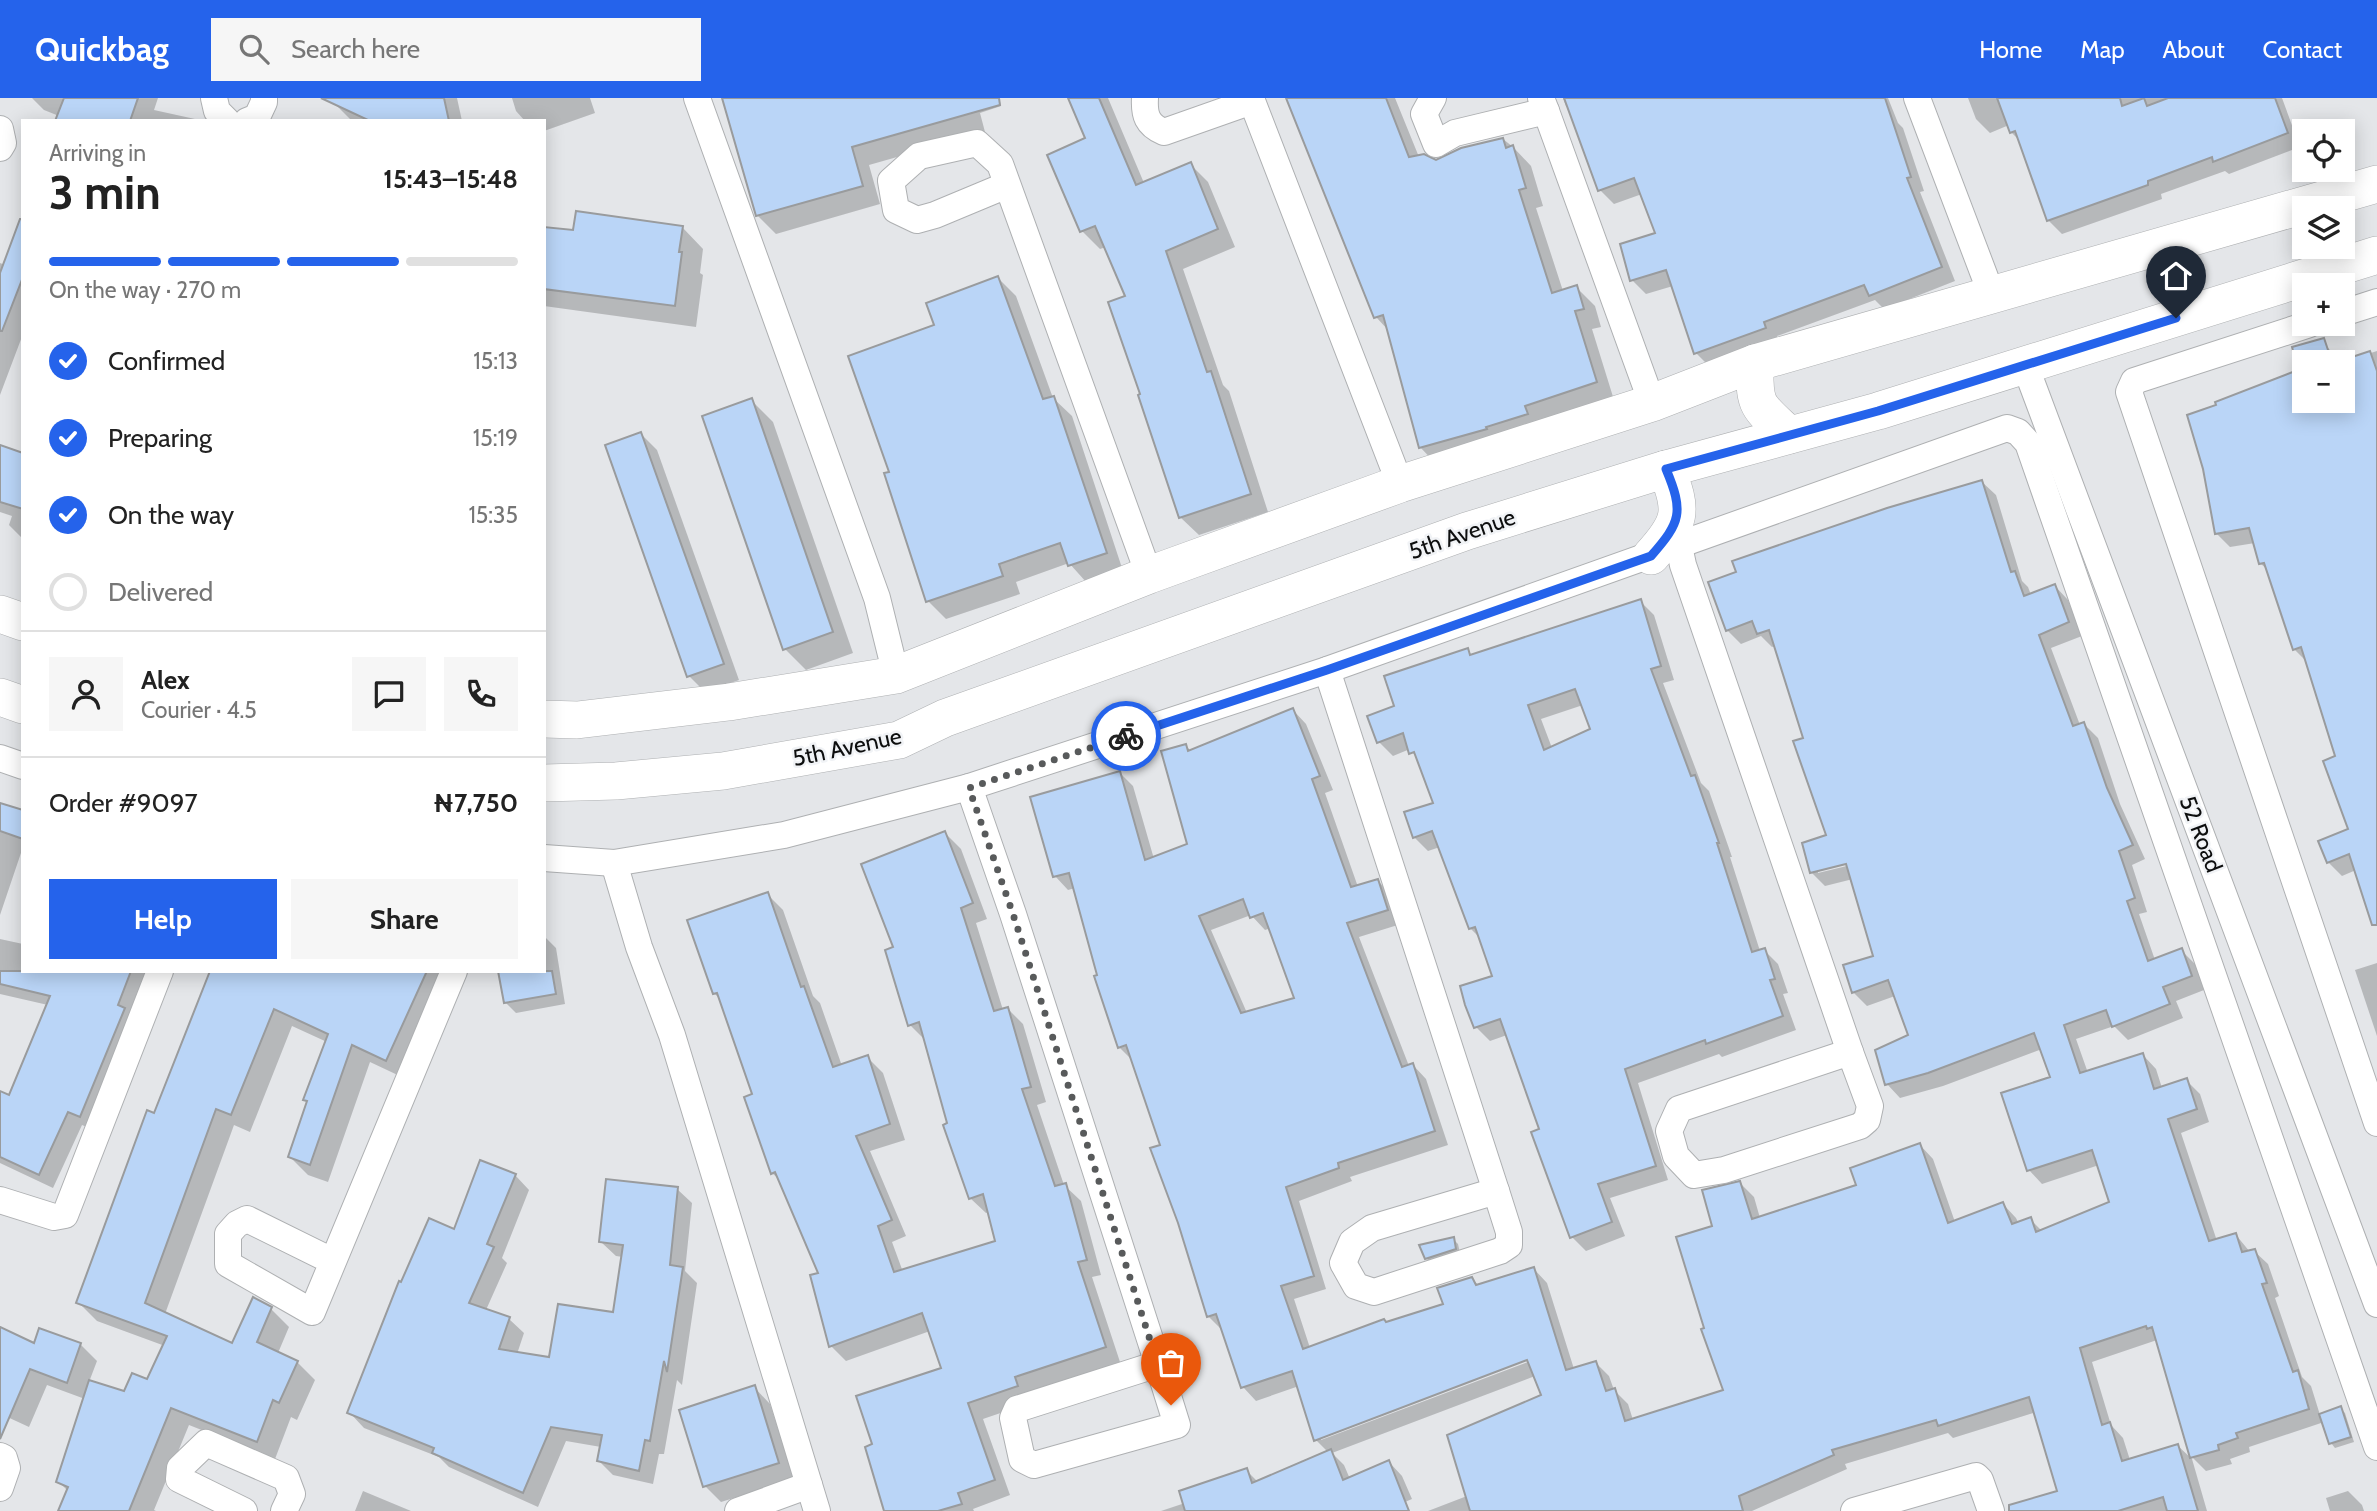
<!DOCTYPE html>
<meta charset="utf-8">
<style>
body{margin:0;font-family:Cabin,sans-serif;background:#f6f6f6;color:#222;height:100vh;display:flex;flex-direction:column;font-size:26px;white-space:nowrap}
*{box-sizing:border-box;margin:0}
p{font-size:23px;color:#767676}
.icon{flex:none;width:38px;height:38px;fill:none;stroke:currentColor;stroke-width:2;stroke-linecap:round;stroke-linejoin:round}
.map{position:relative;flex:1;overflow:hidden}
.sheet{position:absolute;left:21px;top:21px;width:525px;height:854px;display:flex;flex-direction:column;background:#fff;border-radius:0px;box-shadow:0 4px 18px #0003}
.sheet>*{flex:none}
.controls{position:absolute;left:2292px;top:21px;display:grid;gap:14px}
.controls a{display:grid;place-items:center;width:63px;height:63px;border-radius:0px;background:#fff;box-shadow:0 4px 18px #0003;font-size:35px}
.pin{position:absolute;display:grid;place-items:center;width:60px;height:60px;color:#fff;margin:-72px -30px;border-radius:50% 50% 50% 0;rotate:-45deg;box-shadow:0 0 7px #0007}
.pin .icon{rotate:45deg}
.courier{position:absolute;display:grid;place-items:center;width:70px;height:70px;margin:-35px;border:5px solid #2563eb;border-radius:50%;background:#fff;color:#222;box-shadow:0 2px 9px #0007}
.headline em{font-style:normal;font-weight:700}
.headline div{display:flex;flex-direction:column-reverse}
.headline{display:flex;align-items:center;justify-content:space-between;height:119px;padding:0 28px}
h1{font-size:46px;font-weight:700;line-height:52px}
.bar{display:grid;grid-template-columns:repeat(4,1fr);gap:10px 7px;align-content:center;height:84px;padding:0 28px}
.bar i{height:9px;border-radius:5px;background:#e0e0e0}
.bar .selected{background:#2563eb}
.bar p{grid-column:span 4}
.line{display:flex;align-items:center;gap:18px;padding:0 28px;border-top:2px solid #e0e0e0}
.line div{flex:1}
.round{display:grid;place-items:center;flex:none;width:74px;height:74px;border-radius:0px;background:#f6f6f6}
ol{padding:0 28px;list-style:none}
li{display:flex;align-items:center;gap:21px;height:77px}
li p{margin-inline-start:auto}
li .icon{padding:7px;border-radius:50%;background:#2563eb;color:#fff;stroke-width:4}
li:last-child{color:#767676}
li i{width:38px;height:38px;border:4px solid #e0e0e0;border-radius:50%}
.primary-button{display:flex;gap:14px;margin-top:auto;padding:14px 28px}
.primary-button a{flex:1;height:80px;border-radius:0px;background:#2563eb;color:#fff;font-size:28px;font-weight:700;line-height:80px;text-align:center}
.primary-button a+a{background:#f6f6f6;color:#222}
header{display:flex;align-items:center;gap:42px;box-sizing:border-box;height:98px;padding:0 35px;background:#2563eb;color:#fff}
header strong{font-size:33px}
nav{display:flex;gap:38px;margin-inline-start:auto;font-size:24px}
.search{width:490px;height:63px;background:#f6f6f6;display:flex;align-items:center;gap:18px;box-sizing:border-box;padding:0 24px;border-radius:0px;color:#767676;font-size:26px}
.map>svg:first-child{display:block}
</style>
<header>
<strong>Quickbag</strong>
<div class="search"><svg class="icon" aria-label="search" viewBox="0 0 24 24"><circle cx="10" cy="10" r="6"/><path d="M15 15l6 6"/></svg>Search here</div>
<nav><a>Home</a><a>Map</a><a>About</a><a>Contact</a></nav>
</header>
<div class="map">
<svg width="2377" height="1413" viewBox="0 0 2377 1413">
<rect width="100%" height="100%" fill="#e4e6e9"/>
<g fill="#0003" fill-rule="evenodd">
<path d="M32 0H158L154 12 204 23H57L59 18 44 12Z"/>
<path d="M335 0H457L462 23H352L333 4Z"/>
<path d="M512 0H590L595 15 544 33V23H525L516 13Z"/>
<path d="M724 0H999L1001 8 980 15 985 34 869 67 880 106 776 136 758 118Z"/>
<path d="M1070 0H1108L1144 85 1190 66 1208 84 1235 149 1183 171 1223 287 1229 293 1268 414 1199 437 1180 419 1127 199 1106 149 1100 151 1082 133 1087 41Z"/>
<path d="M1288 0H1395L1419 59 1436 64 1503 41 1513 49 1531 68 1543 108 1536 110 1563 193 1576 189 1595 208 1601 229 1592 231 1614 302 1438 368 1420 349 1389 233 1376 219Z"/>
<path d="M1563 0H1888L1898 25 1903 30 1924 93 1920 94 1955 183 1884 211 1875 202 1777 238 1779 244 1710 269 1696 255 1673 188 1646 196 1632 182 1657 137 1642 96 1614 106 1600 92 1571 13 1566 8Z"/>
<path d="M1968 0H2282L2300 49 2229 76 2225 73 2161 96 2162 101 2062 136 2048 122 2021 44 2011 34 2009 27 1990 35 1976 21Z"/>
<path d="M23 118V236L0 297V165L5 167Z"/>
<path d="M682 129 703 151 700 175 703 177 696 229 544 208V130L575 134Z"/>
<path d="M998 180 1016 198 1053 300 1072 318 1123 473 1087 485 1069 465 1016 484 1020 496 946 521 928 503 891 375 936 228Z"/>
<path d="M2321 243 2335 257 2338 264H2305V303H2343L2342 264 2377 253V824L2356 772 2342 778 2328 764 2350 732 2337 659 2307 564 2294 551 2269 473 2261 466 2255 445 2230 449 2216 435 2301 276 2294 251Z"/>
<path d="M751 302 773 324 853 555 806 572 785 551Z"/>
<path d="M641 336 657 352 739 582 705 594 689 578Z"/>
<path d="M0 349 23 356V441L9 427 12 418 0 414Z"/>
<path d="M1982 384 1996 397 2022 483 2028 489 2031 497 2055 488 2068 502 2082 538 2051 550 2080 627 2084 626 2098 640 2120 706 2145 761 2132 767 2147 814 2139 816 2155 862 2181 852 2195 866 2204 892 2176 903 2183 920 2128 942 2114 928 2076 941 2088 975 2143 957 2156 971 2162 990 2186 982 2200 996 2209 1024 2181 1035 2217 1143 2236 1137 2250 1154 2254 1153 2268 1166 2279 1198 2275 1200 2302 1279 2311 1288 2320 1317 2340 1310 2345 1315 2354 1344 2335 1350 2331 1345 2324 1324 2249 1349 2250 1354 2230 1361 2232 1366 2206 1373 2192 1359 2157 1242 2092 1264 2111 1327 2123 1340 2130 1362 2178 1348 2192 1361 2207 1413H2055L2059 1394 2036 1314 1953 1340 1948 1335 1845 1366 1847 1371 1752 1413H1428L1467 1398 1543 1298 1535 1278 1332 1355 1344 1367 1350 1381 1389 1364 1402 1378 1412 1401 1384 1413H1161L1185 1405 1246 1372 1258 1384 1328 1354 1316 1342 1299 1288 1256 1303 1243 1289 1222 1232 1208 1218 1162 1048 1132 962 1119 949 1075 790 1068 792 1055 778 1120 675 1133 688 1154 761 1189 747 1186 648 1191 653 1293 612 1306 626 1333 692 1325 695 1358 789 1378 783 1391 796 1401 826 1359 839 1409 968 1413 967 1426 981 1448 1047 1350 1079 1352 1083 1299 1103 1326 1191 1294 1201 1310 1250 1445 1207 1472 1181 1479 1188 1534 1171 1547 1185 1574 1271 1596 1265 1609 1278 1614 1292 1628 1306 1633 1322 1725 1293 1707 1231 1715 1129 1740 1085 1754 1099 1760 1120 1859 1089 1920 1047 1933 1061 1955 1124 2003 1106 2016 1120 2019 1126 2030 1121 2042 1133 2112 1105 2099 1067 2042 1086 2029 1072 2052 981 2042 951 1943 988 1900 1000 1887 986 1910 938 1895 898 1867 908 1853 894 1875 859 1853 781 1825 788 1811 774 1828 738 1805 641 1775 548 1772 549 1761 538 1741 546 1727 532ZM1855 762V766L1818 775V771ZM1251 817 1265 832 1271 830 1297 901 1247 915 1211 832ZM1534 1258 1536 1261 1321 1342V1338Z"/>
<path d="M1640 503 1654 517 1674 582 1663 585 1701 685 1709 693 1732 759H1730L1760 853 1764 852 1778 866 1788 895 1783 896 1796 932 1722 959 1719 956 1638 985 1668 1082 1610 1100 1625 1138 1586 1153 1572 1139 1533 1035 1541 1032 1507 937 1490 943 1476 929 1495 879 1481 841 1470 830 1440 749 1428 753 1414 739 1435 706 1420 664 1410 651 1393 658 1379 644 1396 609 1467 552 1473 558ZM1583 607 1592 632 1552 650 1541 621Z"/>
<path d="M0 706 20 713 23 707V749L0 817Z"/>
<path d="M945 735 961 751 987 821 976 825 1003 912 1008 911 1023 926 1046 1004 1037 1007 1064 1087 1081 1103 1101 1177 1092 1179 1120 1264 1029 1295 1033 1304 983 1321 1010 1397 973 1411 974 1413H886L875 1347 943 1271 930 1233 846 1263 831 1248 820 1176 781 1083 772 1075 754 997 722 903 714 895 767 796 783 812 813 898 820 905 842 968 867 959 883 975 905 1042 870 1053 906 1138 892 1144 903 1174 997 1144 989 1114 986 1115 970 1100 926 943 910 927 895 850Z"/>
<path d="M545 839 556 850 565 906 516 915 505 904 544 873Z"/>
<path d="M0 841 23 846V873H151L94 1032 82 1027 53 1090 0 1065V995L10 999 48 907 0 896Z"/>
<path d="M2377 865V938L2355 872Z"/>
<path d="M212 873H453L404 980 370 964 328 1084 308 1077 290 1059 327 944 292 928 250 1034 234 1027 165 1216 233 1247 271 1211 289 1229 278 1255 297 1264 315 1282 297 1322 291 1319 275 1361 189 1327 154 1412 156 1413H60L68 1393 58 1383 85 1301 47 1287 29 1329 3 1317 0 1325V1230L35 1247 80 1246 97 1263 89 1284 125 1296 148 1283 165 1248 97 1223 78 1204Z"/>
<path d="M515 1077 529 1092 502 1160 507 1165 486 1212 509 1221 524 1235 517 1256 550 1261 614 1216 623 1159 616 1158 601 1144 677 1091 692 1105 685 1173 697 1185 682 1287 677 1282 664 1356H659L653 1386 613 1377 599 1363 601 1349 566 1343 538 1409 449 1369 439 1359 364 1330 350 1315 455 1134Z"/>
<path d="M1453 1141 1458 1146 1460 1155 1431 1165 1426 1160Z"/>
<path d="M754 1289 770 1306 794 1381 721 1404 705 1388Z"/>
<path d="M363 1393 411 1413H355Z"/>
<path d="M2348 1393 2362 1407 2364 1413H2330L2326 1400Z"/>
</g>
<g fill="#bad5f7" stroke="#999b9d" stroke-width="2" fill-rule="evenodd">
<path d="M64 0H138L130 23H55Z"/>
<path d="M321 0H444L449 23H370Z"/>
<path d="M722 0H999L1000 7 852 49 863 88 756 118Z"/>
<path d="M1068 0H1099L1136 87 1191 64 1218 131 1166 153 1207 274 1211 273 1251 396 1179 420 1138 297 1140 296 1108 204 1125 198 1095 128 1080 134 1047 57 1085 40Z"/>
<path d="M1286 0H1386L1409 59 1424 56 1436 62 1461 50 1503 40 1506 50 1513 47 1526 90 1519 92 1552 195 1577 187 1584 211 1575 213 1597 284 1525 308 1528 316 1486 329 1487 331 1419 350 1383 217 1374 220Z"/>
<path d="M1564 0H1885L1911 79 1907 80 1942 169 1869 198 1864 187 1764 224 1766 230 1694 256 1666 172 1630 183 1620 146 1655 135 1634 80 1598 93Z"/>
<path d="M1997 0H2120L2122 8 2144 0 2147 8 2168 0H2275L2288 35 2213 64 2212 59 2148 83V87L2047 123 2015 33 2010 35Z"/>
<path d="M576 113 683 128 679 154H682L675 208 544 191V129L573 132Z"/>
<path d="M20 121H23V179L2 233H0V175Z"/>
<path d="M998 178 1043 301 1054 298 1107 455 1068 468 1060 445 999 466 1003 478 926 504 884 375 889 374 848 258 934 227 926 205Z"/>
<path d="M2324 240 2332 264H2305V303H2343V264H2337L2370 253 2377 273V827H2372L2349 756 2327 765 2318 743 2348 731 2323 663 2335 658 2301 549 2293 552 2264 465 2259 466 2249 430 2215 436 2203 371 2187 317 2216 307 2215 304 2298 272 2292 249Z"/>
<path d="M752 300 833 534 783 552 702 318Z"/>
<path d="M641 334 724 566 687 579 605 347Z"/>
<path d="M0 347 23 355V411L0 404Z"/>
<path d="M1982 382 2011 474 2015 473 2024 498 2055 486 2069 524 2039 537 2073 628 2084 624 2107 690 2133 747 2119 753 2135 800 2127 803 2148 863 2182 850 2192 878 2163 889 2170 906 2112 929 2106 912 2064 927 2080 975 2143 955 2154 991 2187 980 2197 1011 2168 1021 2209 1143 2236 1135 2242 1154 2255 1151 2267 1185 2262 1186 2293 1274 2298 1272 2309 1311 2236 1335 2238 1340 2218 1347 2219 1352 2190 1360 2152 1229 2147 1231 2146 1228 2080 1250 2102 1327 2110 1324 2122 1363 2178 1346 2198 1413H2167L2163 1399 2118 1413H2009V1407L2057 1393 2029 1299 1938 1328 1936 1322 1832 1352 1834 1357 1739 1398 1743 1413H1470L1447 1337 1541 1297 1527 1262 1314 1343 1292 1273 1241 1290 1216 1216 1207 1219 1178 1125 1150 1050 1160 1047 1126 947 1118 950 1094 878 1097 877 1069 775 1053 779 1030 699 1120 673 1145 762 1187 746 1161 653 1186 646 1188 653 1293 610 1320 678 1312 681 1351 789 1378 781 1388 812 1347 825 1402 969 1413 965 1435 1033 1338 1065 1339 1070 1286 1089 1314 1178 1281 1188 1303 1251 1384 1221 1386 1224 1443 1206 1437 1190 1472 1179 1476 1187 1534 1169 1566 1272 1596 1263 1606 1293 1615 1290 1625 1323 1723 1292 1701 1231 1704 1230 1676 1139 1712 1128 1702 1092 1740 1083 1752 1121 1856 1087 1850 1070 1920 1045 1948 1125 2003 1104 2012 1126 2031 1119 2036 1134 2109 1104 2092 1052 2027 1073 2001 995 2050 979 2034 935 1928 975 1885 987 1875 952 1908 937 1888 882 1852 895 1843 867 1873 858 1846 766 1810 775 1802 745 1826 737 1793 643 1803 640 1769 532 1757 536 1752 523 1726 533 1708 484 1736 474 1732 463 1887 410ZM1243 801 1250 820 1263 815 1294 900 1241 915 1199 818Z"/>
<path d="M1641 501 1661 568 1651 571 1691 678 1695 677 1719 745H1717L1752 854 1765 850 1775 881 1770 882 1783 918 1706 946 1705 942 1625 971 1656 1068 1598 1086 1612 1124 1570 1140 1531 1034 1539 1031 1500 921 1474 930 1465 907 1460 888 1492 878 1475 829 1469 831 1432 733 1413 740 1404 714 1433 705 1414 654 1409 656 1403 635 1377 645 1367 618 1394 608 1384 578 1468 550 1470 557ZM1575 591 1590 631 1544 652 1528 607Z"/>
<path d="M0 705 23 712V741L0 733Z"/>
<path d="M945 733 973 805 961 810 994 913 1008 909 1031 989 1022 991 1055 1088 1066 1085 1087 1162 1078 1164 1106 1249 1015 1279 1018 1288 968 1305 995 1382 958 1395 962 1406 938 1413H884L865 1349 872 1346 856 1298 941 1270 922 1215 829 1249 810 1177 818 1175 775 1074 771 1076 744 999 752 996 717 895 713 896 687 822 768 794 801 889 804 888 833 969 868 957 890 1026 856 1038 892 1122 878 1128 894 1174 995 1143 983 1096 969 1101 943 1027 947 1025 919 924 908 928 885 852 893 849 861 766Z"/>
<path d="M0 873H131L118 907 125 910 80 1019 68 1014 39 1077 0 1059V993L9 997 50 898 0 886Z"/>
<path d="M210 873H427L386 963 352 947 310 1067 288 1059 307 1003 303 1002 328 936 274 911 231 1017 216 1011 145 1205 232 1245 253 1199 272 1209 257 1244 298 1263 279 1305 273 1302 257 1344 171 1310 129 1413H58L68 1389 56 1384 89 1282 124 1293 132 1275 147 1281 167 1238 76 1205 147 1012 154 1015Z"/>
<path d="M498 873H552L556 896 504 905Z"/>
<path d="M480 1062 516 1076 487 1146 494 1149 469 1205 510 1219 499 1251 549 1259 558 1206 613 1214 623 1147 599 1144 606 1081 678 1089 670 1167 683 1169 667 1274 664 1263 650 1343 645 1342 639 1373 597 1363 602 1337 551 1329 523 1395 432 1355 434 1350 347 1315 399 1183 401 1184 429 1120 454 1131Z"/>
<path d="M1454 1139 1456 1151 1425 1161 1419 1147Z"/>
<path d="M0 1229 34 1245 39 1230 81 1245 67 1285 30 1271 0 1341Z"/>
<path d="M755 1287 779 1365 703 1389 679 1312Z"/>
<path d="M2341 1308 2351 1339 2329 1346 2319 1316Z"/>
<path d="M1331 1351 1343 1382 1389 1362 1409 1413H1185L1179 1393 1247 1370 1252 1385Z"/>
</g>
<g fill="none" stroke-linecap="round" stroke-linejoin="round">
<g stroke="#aeb0b2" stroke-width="28">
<g id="street">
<path d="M214 0 217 13 227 23"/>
<path d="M697 0 877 500 896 577"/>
<path d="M1145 0C1144 17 1147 27 1164 34L1252 3 1251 0"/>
<path d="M1433 0 1424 16 1436 46 1455 35 1546 13 1541 0"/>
<path d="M1917 0 1991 195"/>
<path d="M1252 3 1400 386"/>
<path d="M1546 13 1652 305"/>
<path d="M247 23 257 19 264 4V0"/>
<path d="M0 31 3 45 0 50"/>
<path d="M1007 87 935 117 917 122 896 112 891 83 919 58 977 45 1000 66 1149 477"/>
<path d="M2343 215 2377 204"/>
<path d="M2310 226 2134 283 2129 294 2377 1025"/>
<path d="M2025 267 2377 1206"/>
<path d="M1679 448 1683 467 1850 954"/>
<path d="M1327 572 1496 1093"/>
<path d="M0 660 23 668"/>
<path d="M969 689 1013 816 1158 1266 1177 1327 1034 1367 1022 1361 1013 1320 1017 1311 1158 1266"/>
<path d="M544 760 614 765 784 737 969 689 1327 572 2007 330 2018 334 2028 345 2377 1349"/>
<path d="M614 765 639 849 672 937 817 1413"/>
<path d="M1850 954 1870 1008 1867 1022 1860 1028 1724 1072 1694 1077 1676 1058 1669 1033 1679 1011Z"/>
<path d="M1496 1093 1509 1134V1147L1500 1153 1374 1194 1356 1188 1343 1165 1352 1144 1372 1130Z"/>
<path d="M0 1102 54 1119 65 1117 160 873"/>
<path d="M332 1163 247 1121 237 1126 228 1136V1166L312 1214 454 873"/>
<path d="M0 1358 4 1360 7 1370 0 1390"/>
<path d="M244 1413 179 1381 180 1370 206 1345 286 1380 292 1396 284 1413"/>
<path d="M738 1413 809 1387"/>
<path d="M1854 1413 1976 1378 1980 1382 1991 1413"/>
</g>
</g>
<g stroke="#aeb0b2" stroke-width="38">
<g id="secondary">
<path d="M1755 265C1754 310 1757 307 1789 337"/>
<path d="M1651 458C1681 425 1684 413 1666 371"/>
<path d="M0 516 23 524"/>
<path d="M0 599 23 607"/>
<path d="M544 621 577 622 729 604 896 577 1149 477 1400 386 1652 305 1755 265 2377 86"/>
<path d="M544 685 616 683 723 673 899 642 945 620 1467 433 1666 371 1878 313 2377 157"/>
</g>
</g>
<use href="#street" stroke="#fff" stroke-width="26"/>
<use href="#secondary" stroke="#fff" stroke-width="37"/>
</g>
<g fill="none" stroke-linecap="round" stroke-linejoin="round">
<path stroke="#585a5b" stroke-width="7" stroke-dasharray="0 12.6" d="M1126 638 969 690 1013 816 1171 1307"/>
<path stroke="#2563eb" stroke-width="9" d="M1126 638 1327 572 1651 458C1681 424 1684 414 1666 371L1878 313 2176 220"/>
</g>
<g text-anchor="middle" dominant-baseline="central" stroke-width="5" stroke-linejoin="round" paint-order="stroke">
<g font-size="23" fill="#0d0e0e" stroke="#f1f3f6">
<text transform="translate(1462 436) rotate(-19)">5th Avenue</text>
<text transform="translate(847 649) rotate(-12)">5th Avenue</text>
<text transform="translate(2201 736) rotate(69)">52 Road</text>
</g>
</g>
</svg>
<div class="controls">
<a><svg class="icon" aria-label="locate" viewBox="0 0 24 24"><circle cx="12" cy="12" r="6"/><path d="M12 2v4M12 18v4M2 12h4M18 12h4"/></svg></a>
<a><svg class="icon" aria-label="layers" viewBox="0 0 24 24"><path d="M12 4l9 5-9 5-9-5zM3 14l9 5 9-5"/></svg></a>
<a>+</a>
<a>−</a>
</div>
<div class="pin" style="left:1171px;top:1307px;background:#ea580c"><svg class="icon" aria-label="bag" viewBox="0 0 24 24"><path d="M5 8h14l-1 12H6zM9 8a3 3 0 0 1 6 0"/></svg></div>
<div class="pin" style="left:2176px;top:220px;background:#1f2937"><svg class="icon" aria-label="home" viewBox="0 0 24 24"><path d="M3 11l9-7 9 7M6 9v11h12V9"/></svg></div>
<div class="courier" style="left:1126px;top:638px"><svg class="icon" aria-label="bike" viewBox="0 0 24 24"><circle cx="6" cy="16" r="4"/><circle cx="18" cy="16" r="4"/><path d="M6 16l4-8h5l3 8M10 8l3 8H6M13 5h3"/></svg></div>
<section class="sheet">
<div class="headline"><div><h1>3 min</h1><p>Arriving in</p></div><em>15:43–15:48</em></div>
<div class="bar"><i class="selected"></i><i class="selected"></i><i class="selected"></i><i></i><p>On the way · 270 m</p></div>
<ol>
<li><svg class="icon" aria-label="check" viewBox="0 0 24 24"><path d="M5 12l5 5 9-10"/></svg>Confirmed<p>15:13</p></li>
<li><svg class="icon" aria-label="check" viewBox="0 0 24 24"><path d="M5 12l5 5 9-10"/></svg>Preparing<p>15:19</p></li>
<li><svg class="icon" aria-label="check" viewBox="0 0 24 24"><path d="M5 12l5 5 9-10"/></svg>On the way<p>15:35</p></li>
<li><i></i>Delivered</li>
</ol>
<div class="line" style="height:126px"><a class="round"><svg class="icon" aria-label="person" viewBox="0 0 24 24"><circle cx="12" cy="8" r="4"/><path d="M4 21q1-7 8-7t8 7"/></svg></a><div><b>Alex</b><p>Courier · 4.5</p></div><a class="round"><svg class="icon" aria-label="chat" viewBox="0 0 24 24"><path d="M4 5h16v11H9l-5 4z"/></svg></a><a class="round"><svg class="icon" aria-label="phone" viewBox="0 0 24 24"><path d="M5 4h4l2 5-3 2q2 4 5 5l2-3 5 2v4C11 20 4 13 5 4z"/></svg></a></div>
<div class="line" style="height:91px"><div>Order #9097</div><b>₦7,750</b></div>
<div class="primary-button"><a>Help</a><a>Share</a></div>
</section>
</div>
